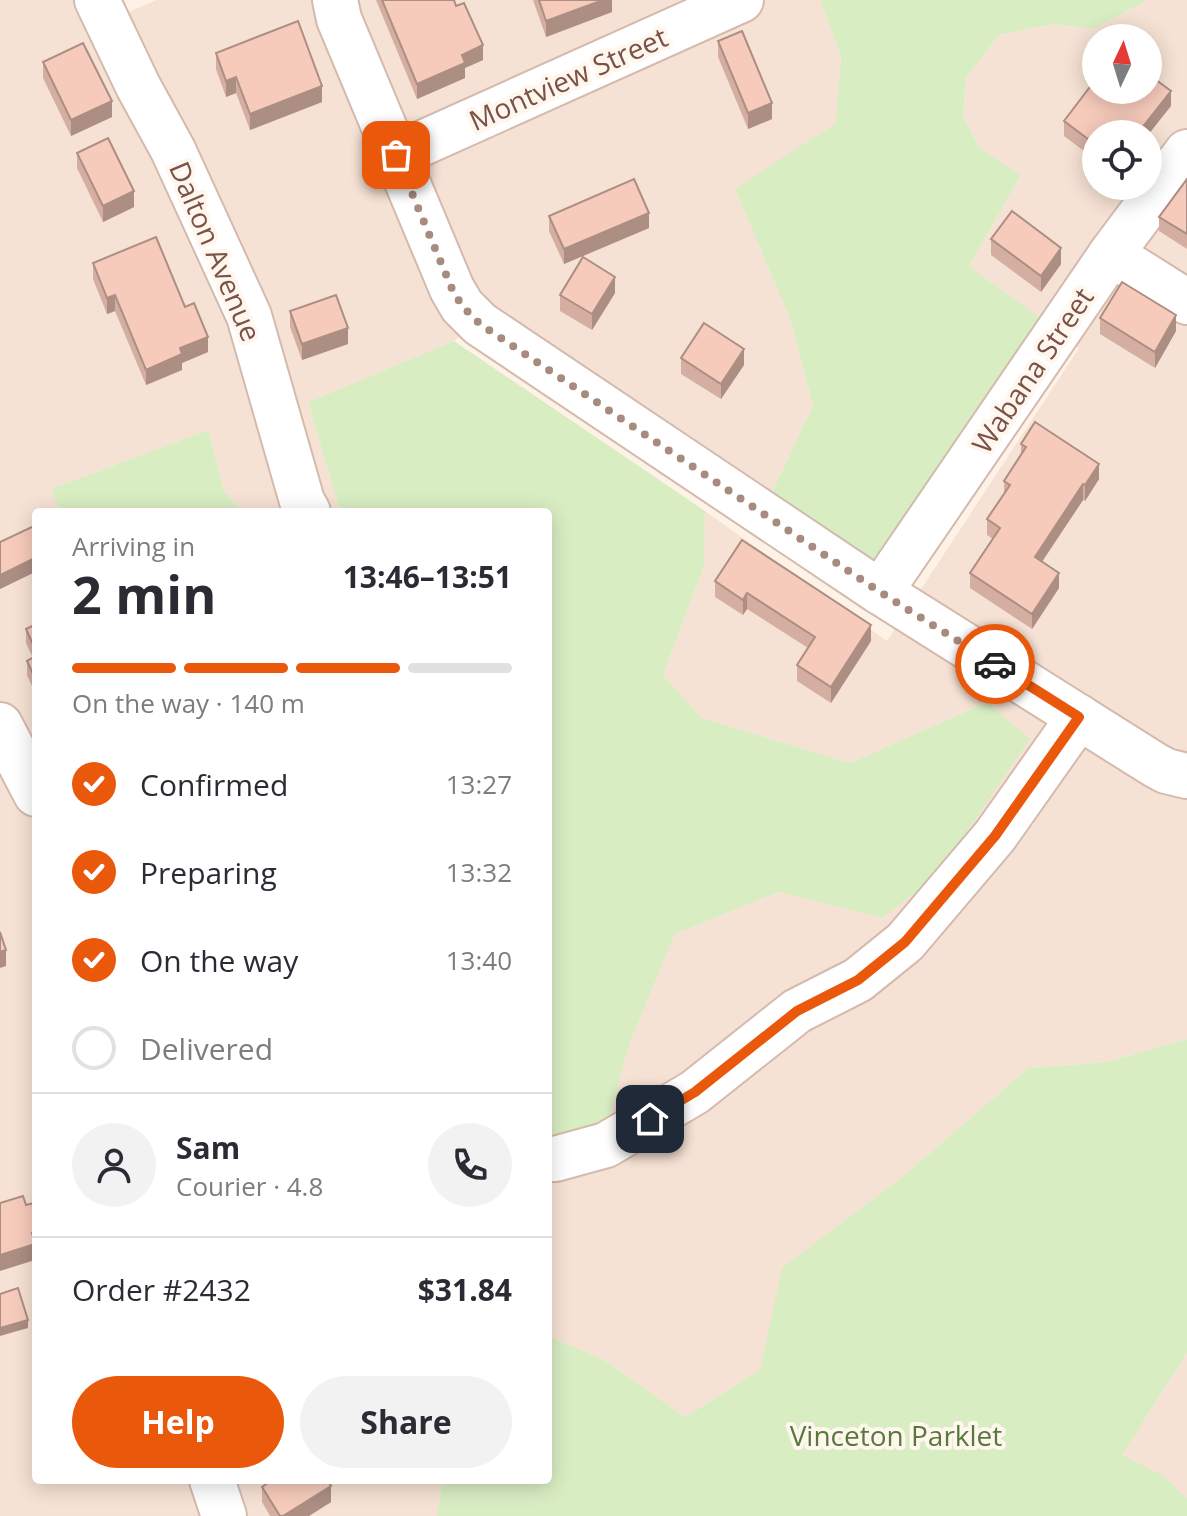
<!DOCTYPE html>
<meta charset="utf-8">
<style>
body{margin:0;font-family:"Open Sans",sans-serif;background:#f2f2f3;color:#2b2b33;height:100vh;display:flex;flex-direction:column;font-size:30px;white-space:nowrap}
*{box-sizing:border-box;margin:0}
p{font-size:26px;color:#7c7c81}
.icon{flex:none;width:44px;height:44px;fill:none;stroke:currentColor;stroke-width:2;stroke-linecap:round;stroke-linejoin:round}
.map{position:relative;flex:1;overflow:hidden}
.sheet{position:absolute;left:32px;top:508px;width:520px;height:976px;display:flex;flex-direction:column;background:#fff;border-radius:8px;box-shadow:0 4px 20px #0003}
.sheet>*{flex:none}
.needle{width:52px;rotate:4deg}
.fabs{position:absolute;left:1082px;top:24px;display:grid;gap:16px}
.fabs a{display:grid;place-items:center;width:80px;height:80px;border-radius:50%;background:#fff;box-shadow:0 4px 20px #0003;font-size:40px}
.pin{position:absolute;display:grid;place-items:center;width:68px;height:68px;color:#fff;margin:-34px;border-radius:16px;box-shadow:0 4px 12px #0006}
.courier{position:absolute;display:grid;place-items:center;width:80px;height:80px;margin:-40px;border:6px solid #ea580c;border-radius:50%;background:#fff;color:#222;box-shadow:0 2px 10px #0007}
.head em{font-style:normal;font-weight:700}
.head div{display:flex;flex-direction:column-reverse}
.head{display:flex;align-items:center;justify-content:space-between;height:136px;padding:0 40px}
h1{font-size:52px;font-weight:700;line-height:60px}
.bar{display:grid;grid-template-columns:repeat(4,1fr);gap:12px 8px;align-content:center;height:96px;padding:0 40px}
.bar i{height:10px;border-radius:6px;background:#e1e1e2}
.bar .selected{background:#ea580c}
.bar p{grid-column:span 4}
.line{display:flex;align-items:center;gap:20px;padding:0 40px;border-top:2px solid #e1e1e2}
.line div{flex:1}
.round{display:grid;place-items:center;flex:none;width:84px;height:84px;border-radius:42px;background:#f2f2f3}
ol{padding:0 40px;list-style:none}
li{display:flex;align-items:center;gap:24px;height:88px}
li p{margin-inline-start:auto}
li .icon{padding:8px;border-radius:50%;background:#ea580c;color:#fff;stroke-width:4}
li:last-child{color:#7c7c81}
li i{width:44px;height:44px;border:4px solid #e1e1e2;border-radius:50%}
.cta{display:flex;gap:16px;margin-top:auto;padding:16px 40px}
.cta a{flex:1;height:92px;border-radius:48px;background:#ea580c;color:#fff;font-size:32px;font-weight:700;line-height:92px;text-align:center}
.cta a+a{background:#f2f2f3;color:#2b2b33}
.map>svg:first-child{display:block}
</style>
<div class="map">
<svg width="1187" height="1516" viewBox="0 0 1187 1516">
<rect width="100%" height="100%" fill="#fef2e6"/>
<g fill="#f6e2d4" fill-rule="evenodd">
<path d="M0 0H97L107 22 156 0H820L841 57 837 123 735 189 790 319 813 405 772 492 492 315 454 341 308 402 340 512H242L224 491 208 430 51 489 60 512H36V1480H442L437 1516H0Z"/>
<path d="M1148 0H1187V1039L1106 1062 1028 1068 901 1178 783 1268 760 1370 685 1417 603 1359 548 1336V1152L603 1141 629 1045 675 934 779 892 883 918 987 702 850 763 702 718 663 675 704 566 705 511 887 641 1079 348 969 266 1021 175 980 148 963 117 966 78 999 35 1053 24 1093 29ZM1096 38H1148V90H1096ZM1096 134H1148V186H1096Z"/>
<path d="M1187 1353V1516H1110L1122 1455Z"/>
</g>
<g fill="#d9edc3">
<path d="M820 0H1148L1093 29 1053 24 999 35 966 78 963 117 980 148 1021 175 969 266 1043 320 883 569 772 492 813 405 790 319 735 189 836 123 841 57Z"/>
<path d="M454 341 705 511 704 566 663 675 702 718 850 763 987 702 1030 739 937 876 882 918 779 892 675 934 629 1045 603 1141 548 1152V512H340L308 402Z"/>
<path d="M208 430 224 491 242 512H60L51 489Z"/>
<path d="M1187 1039V1353L1122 1455 1162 1475 1187 1498V1516H437L442 1480H548V1336L603 1359 685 1417 760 1370 782 1268 901 1178 1028 1068 1106 1062Z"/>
</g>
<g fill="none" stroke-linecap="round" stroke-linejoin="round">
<g stroke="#d4baad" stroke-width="48">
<g id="minor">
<path d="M97 0 138 86 173 150 249 316 302 501 308 512"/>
<path d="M335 0 339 19 452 289 462 306 480 324 880 592 1155 765 1166 771 1187 776"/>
<path d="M396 155 741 0"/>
<path d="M1111 254 1187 302"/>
<path d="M880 592 1111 254 1187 152"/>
<path d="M0 725 36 794"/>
<path d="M548 1159H555L606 1145 695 1092 797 1011 858 980 905 942 995 836 1079 717"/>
<path d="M212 1480 224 1516"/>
</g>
</g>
<use href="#minor" stroke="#fff" stroke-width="44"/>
</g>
<g fill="#d4afa1">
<path d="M376 0H454L483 60 465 68V78L417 99Z"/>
<path d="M533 0H612V12L546 37Z"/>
<path d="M718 41 772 119 748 129 718 57Z"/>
<path d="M216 53 322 102 250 130 236 93 226 97 216 69Z"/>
<path d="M43 62 112 117 71 136 43 78Z"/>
<path d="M1171 106 1096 134V160L1064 136V121Z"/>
<path d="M77 153 134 207 103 222 77 168Z"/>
<path d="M1187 179V249L1159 231V217Z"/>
<path d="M549 216 649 228 564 264 549 231Z"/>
<path d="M991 239 1061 264 1041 292 991 255Z"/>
<path d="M93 263 185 307 208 352 182 363V370L146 385 115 311 107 314 93 279Z"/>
<path d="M615 293 592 330 560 311V295Z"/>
<path d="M290 311 348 344 302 360 290 327Z"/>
<path d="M1100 318 1176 331 1155 368 1100 334Z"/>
<path d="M681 358 744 365 721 399 681 374Z"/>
<path d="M1021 444 1099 479 1085 501 1083 500 1042 562 1059 588 1032 629 970 588V573L993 539 987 535V519L1004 494V481L1021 454Z"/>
<path d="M36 525V581L33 573 0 589V542Z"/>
<path d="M715 581 871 641 831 703 797 681V665L808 648 747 609 743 615 715 597Z"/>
<path d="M36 624V695L27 675V661L33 658 26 643V629Z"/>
<path d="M262 1487 331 1502 309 1516H270L262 1502Z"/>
</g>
<g fill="#ac8e83">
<path d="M603 0H612V12L546 37V21Z"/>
<path d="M483 45V60L465 68V78L417 99V84L462 55Z"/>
<path d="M236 77V93L226 97V81Z"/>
<path d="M322 86V102L250 130V114Z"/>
<path d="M1171 91V106L1148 135 1137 134Z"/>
<path d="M112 101V117L71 136V120Z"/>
<path d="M772 103V119L748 129V113Z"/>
<path d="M134 191V207L103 222V206Z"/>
<path d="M649 213V228L564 264V249Z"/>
<path d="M1061 248V264L1041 292V276Z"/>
<path d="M615 277V293L592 330V314Z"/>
<path d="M115 295V311L107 314V298Z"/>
<path d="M1176 315V331L1155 368V352Z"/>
<path d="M348 328V344L302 360V344Z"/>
<path d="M208 337V352L182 363V370L146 385V370L180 348Z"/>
<path d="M744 349V365L721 399V384Z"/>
<path d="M1099 464V479L1085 501V485Z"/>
<path d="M1083 484V500L1035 572V557Z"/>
<path d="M33 559V573L0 589V575Z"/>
<path d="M1059 573V588L1032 629V614Z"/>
<path d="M747 593V609L743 615V600Z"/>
<path d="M871 625V641L831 703V687Z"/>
<path d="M6 950V966L0 968V952Z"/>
<path d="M36 1231 35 1260 0 1271V1255L32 1233Z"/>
<path d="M28 1320V1328L0 1336V1328Z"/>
<path d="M331 1486V1502L309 1516H283Z"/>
</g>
<g fill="#f6cbbb" stroke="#ac8e83" stroke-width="2">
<path d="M382 0H454L456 6 464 3 483 45 462 55 465 63 417 84Z"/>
<path d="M539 0H603L546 21Z"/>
<path d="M298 21 322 86 250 114 236 77 226 81 216 53Z"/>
<path d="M742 31 772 103 748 113 718 41Z"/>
<path d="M83 43 112 101 71 120 43 62Z"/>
<path d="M1148 74 1171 91 1137 134H1096V145L1064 121 1096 79V90H1148Z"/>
<path d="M108 138 134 191 103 206 77 153Z"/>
<path d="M634 179 649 213 564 249 549 216Z"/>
<path d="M1187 179V234L1159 217Z"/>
<path d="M1012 211 1061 248 1041 276 991 239Z"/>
<path d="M156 237 185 307 194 303 208 337 180 348 182 354 146 370 115 295 107 298 93 263Z"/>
<path d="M583 257 615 277 592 314 560 295Z"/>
<path d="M1122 282 1176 315 1155 352 1100 318Z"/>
<path d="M336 295 348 328 302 344 290 311Z"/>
<path d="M704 323 744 349 721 384 681 358Z"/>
<path d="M1035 422 1099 464 1085 485 1083 484 1035 557 1059 573 1032 614 970 573 1000 528 987 519 1010 485 1004 481 1026 447 1021 444Z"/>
<path d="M36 525V567L33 559 0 575V542Z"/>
<path d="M742 540 871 625 831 687 797 665 815 637 747 593 743 600 715 581Z"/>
<path d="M36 624V651L26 629Z"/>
<path d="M36 656V680L27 661Z"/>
<path d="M0 932 6 950 0 952Z"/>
<path d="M23 1196 26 1205 34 1203 36 1211V1231L32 1233 35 1244 0 1255V1203Z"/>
<path d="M18 1288 28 1320 0 1328V1294Z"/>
<path d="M272 1480H327L331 1486 283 1516H280L262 1487Z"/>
</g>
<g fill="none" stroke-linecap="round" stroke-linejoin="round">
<path stroke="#a88b7f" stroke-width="8" stroke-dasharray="0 14.4" d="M396 155 452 289 462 306 480 324 880 592 995 664"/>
<path stroke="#ea580c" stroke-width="10" d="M650 1119 695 1092 797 1011 858 980 905 942 995 836 1079 717 995 664"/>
</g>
<g text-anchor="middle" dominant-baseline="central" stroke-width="8" stroke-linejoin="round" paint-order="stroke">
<g font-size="28" fill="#7a5348" stroke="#fff6ee">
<text transform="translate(568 78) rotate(-24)">Montview Street</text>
<text transform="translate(216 251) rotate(67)">Dalton Avenue</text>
<text transform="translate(1032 370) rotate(-56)">Wabana Street</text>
</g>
<g font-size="28" fill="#577a3c" stroke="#fff6ee">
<text x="896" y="1435">Vinceton Parklet</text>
</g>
</g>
</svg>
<div class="fabs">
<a><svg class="needle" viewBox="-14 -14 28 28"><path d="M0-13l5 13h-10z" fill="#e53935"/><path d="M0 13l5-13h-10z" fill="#7c7c81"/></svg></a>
<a><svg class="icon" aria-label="locate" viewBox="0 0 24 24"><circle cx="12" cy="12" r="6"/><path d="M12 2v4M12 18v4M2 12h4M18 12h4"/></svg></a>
</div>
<div class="pin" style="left:396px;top:155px;background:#ea580c"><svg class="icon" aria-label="bag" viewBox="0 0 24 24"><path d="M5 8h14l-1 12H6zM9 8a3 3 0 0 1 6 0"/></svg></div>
<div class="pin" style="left:650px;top:1119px;background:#1f2937"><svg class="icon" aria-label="home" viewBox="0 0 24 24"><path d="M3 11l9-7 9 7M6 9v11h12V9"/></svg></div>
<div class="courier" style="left:995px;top:664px"><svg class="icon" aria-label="car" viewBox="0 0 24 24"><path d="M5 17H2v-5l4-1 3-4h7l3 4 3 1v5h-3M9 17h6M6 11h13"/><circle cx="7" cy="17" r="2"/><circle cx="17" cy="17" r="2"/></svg></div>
<section class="sheet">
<div class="head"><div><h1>2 min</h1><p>Arriving in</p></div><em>13:46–13:51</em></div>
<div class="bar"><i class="selected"></i><i class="selected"></i><i class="selected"></i><i></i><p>On the way · 140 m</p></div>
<ol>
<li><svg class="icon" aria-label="check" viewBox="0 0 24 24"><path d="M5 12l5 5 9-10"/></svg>Confirmed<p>13:27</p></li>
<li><svg class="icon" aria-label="check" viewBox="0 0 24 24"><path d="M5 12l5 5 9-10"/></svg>Preparing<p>13:32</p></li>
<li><svg class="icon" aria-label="check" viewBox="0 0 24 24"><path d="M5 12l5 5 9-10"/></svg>On the way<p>13:40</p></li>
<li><i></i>Delivered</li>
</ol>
<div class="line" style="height:144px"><a class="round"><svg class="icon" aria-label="person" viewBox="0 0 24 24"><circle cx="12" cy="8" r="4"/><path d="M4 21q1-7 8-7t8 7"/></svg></a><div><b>Sam</b><p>Courier · 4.8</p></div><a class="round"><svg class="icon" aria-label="phone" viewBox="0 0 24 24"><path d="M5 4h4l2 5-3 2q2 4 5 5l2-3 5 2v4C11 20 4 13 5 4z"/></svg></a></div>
<div class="line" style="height:104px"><div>Order #2432</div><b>$31.84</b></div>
<div class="cta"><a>Help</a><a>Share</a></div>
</section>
</div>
